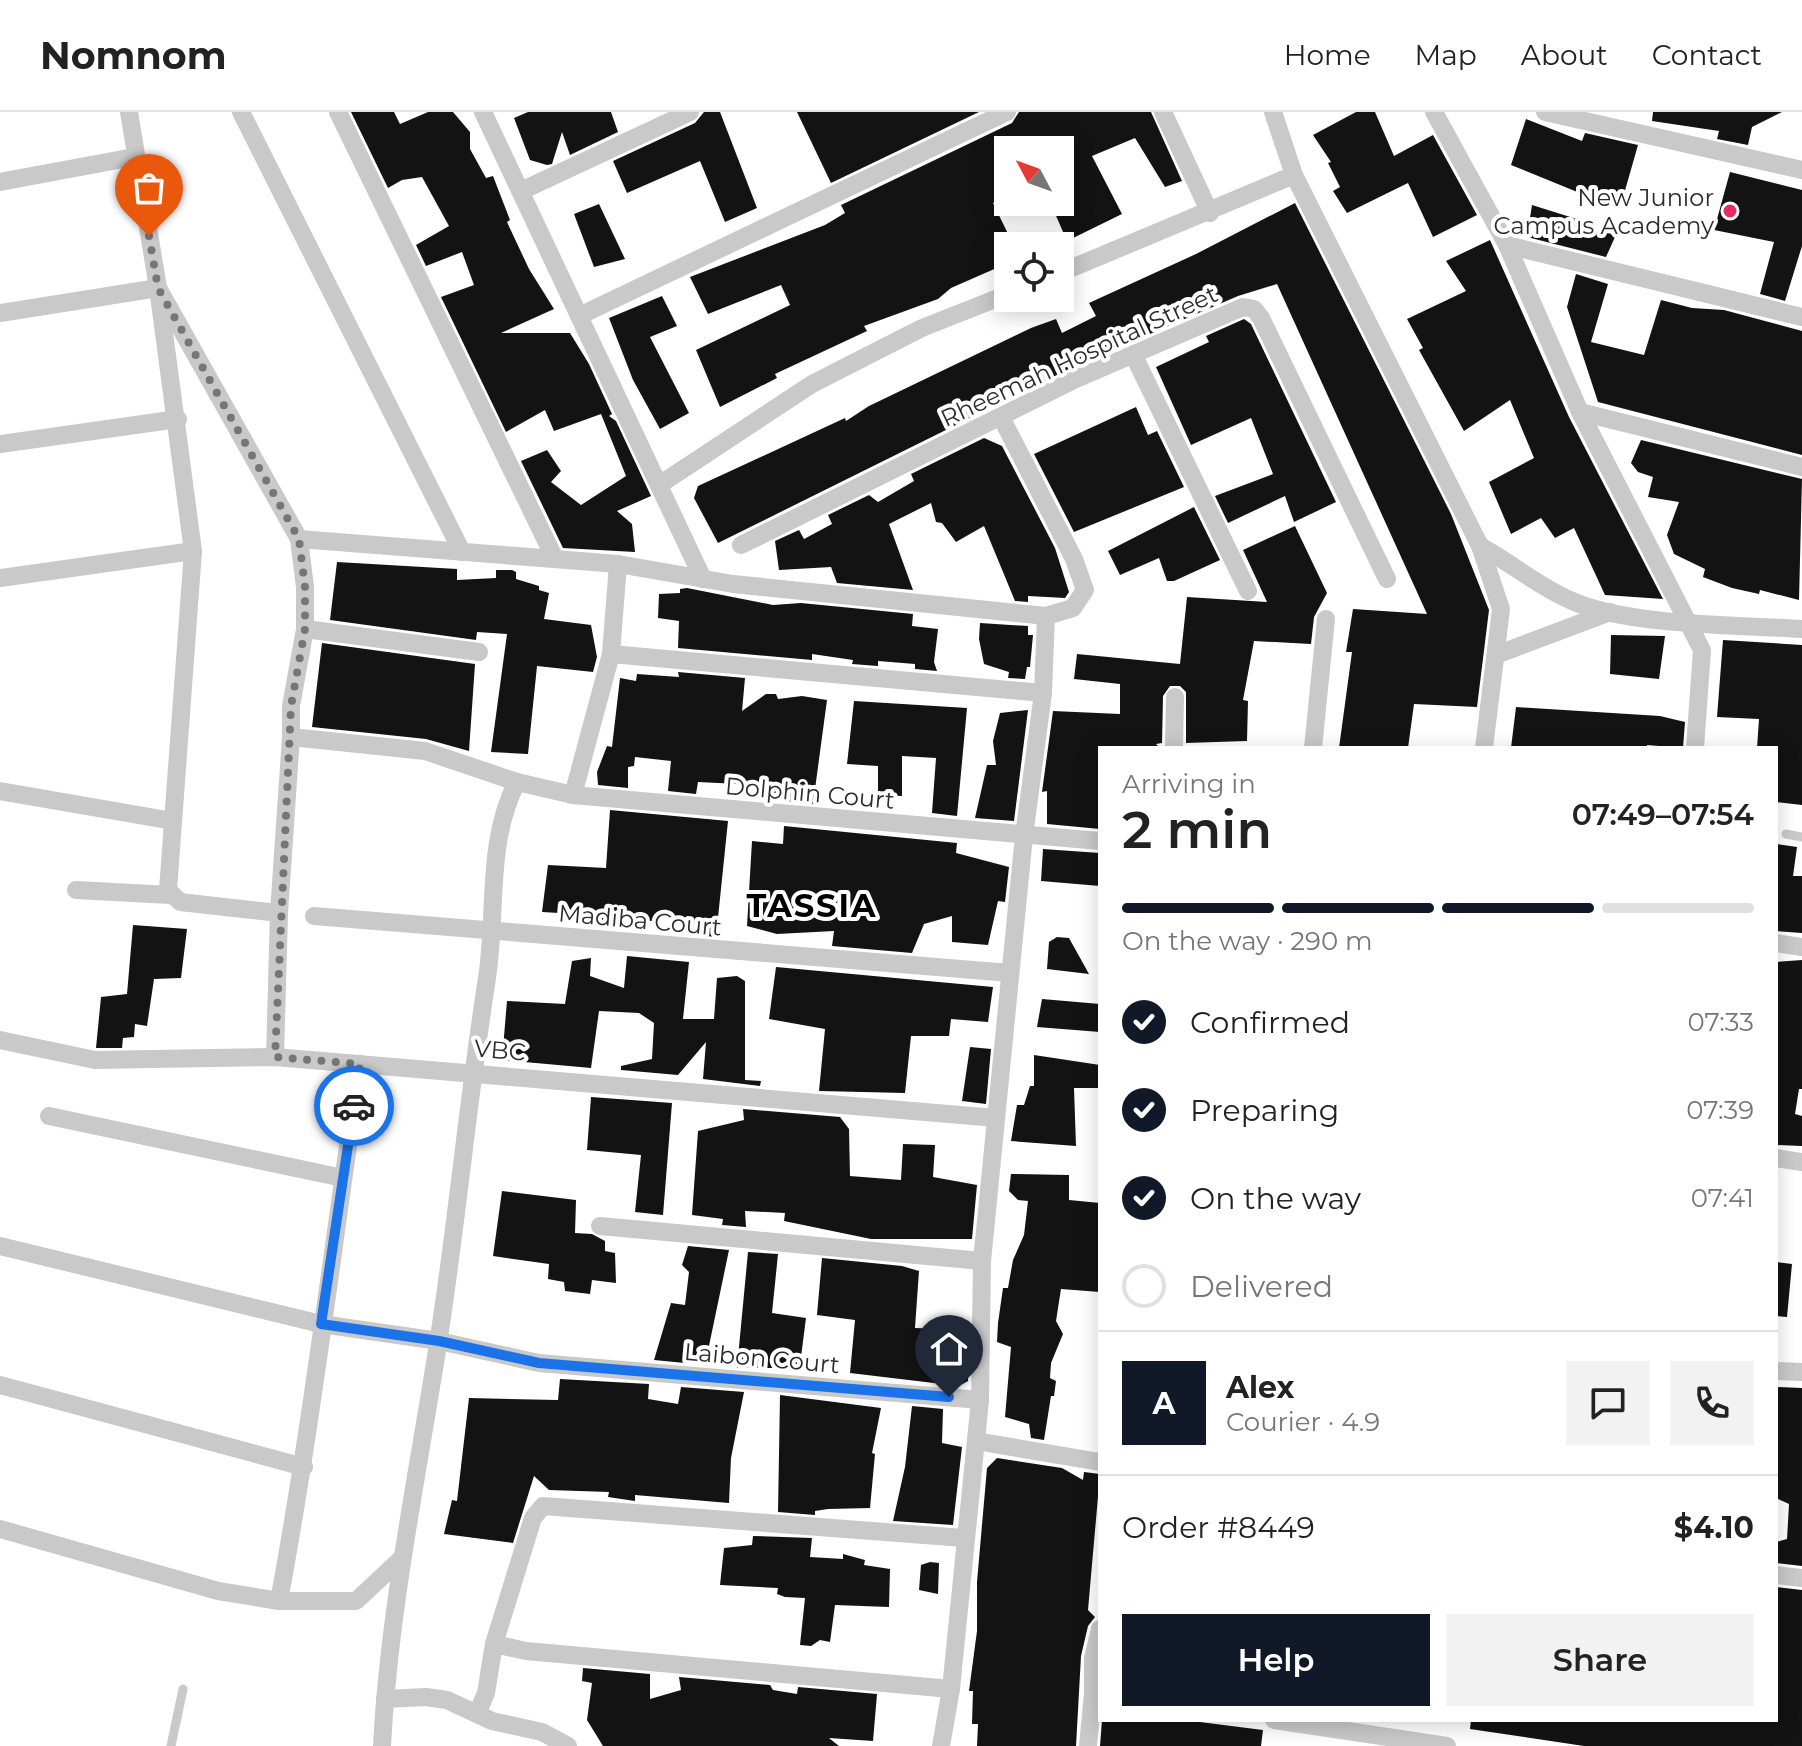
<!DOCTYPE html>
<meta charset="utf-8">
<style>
body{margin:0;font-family:Montserrat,sans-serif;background:#f2f2f2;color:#222;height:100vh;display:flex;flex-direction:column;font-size:30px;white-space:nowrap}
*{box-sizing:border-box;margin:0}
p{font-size:26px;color:#767676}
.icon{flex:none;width:44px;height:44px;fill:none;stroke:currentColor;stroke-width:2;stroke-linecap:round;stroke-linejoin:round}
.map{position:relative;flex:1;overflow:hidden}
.details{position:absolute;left:1098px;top:634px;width:680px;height:976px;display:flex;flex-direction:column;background:#fff;border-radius:0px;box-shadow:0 4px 20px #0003}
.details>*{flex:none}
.needle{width:52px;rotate:311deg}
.tools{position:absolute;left:994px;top:24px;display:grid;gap:16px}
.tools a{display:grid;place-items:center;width:80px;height:80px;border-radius:0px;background:#fff;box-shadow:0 4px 20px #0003;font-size:40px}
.pin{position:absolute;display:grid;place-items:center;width:68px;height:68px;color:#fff;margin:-82px -34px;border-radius:50% 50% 50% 0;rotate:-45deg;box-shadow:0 0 8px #0007}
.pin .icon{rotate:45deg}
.courier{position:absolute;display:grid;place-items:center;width:80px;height:80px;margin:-40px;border:6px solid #1a73e8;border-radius:50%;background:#fff;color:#222;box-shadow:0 2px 10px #0007}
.headline em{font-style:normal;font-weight:600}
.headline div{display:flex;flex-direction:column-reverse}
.headline{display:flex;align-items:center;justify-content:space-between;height:136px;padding:0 24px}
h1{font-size:52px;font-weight:600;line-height:60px}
.bar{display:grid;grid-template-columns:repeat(4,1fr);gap:12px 8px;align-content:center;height:96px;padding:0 24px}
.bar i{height:10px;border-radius:6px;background:#e0e0e0}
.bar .current{background:#111827}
.bar p{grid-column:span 4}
.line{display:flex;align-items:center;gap:20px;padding:0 24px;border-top:2px solid #e0e0e0}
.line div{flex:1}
.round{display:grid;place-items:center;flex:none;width:84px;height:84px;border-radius:0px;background:#f2f2f2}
ol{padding:0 24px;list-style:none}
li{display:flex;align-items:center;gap:24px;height:88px}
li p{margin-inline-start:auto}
li .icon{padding:8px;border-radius:50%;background:#111827;color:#fff;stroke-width:4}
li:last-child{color:#767676}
li i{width:44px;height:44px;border:4px solid #e0e0e0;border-radius:50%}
.cta{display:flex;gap:16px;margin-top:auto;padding:16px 24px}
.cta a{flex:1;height:92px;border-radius:0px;background:#111827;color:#fff;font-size:32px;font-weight:600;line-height:92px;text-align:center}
.cta a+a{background:#f2f2f2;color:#222}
header{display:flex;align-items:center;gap:48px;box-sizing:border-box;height:112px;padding:0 40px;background:#fff;border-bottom:2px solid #e0e0e0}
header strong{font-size:38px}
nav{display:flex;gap:44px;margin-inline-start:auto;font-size:28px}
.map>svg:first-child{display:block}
</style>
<header>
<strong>Nomnom</strong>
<nav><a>Home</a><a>Map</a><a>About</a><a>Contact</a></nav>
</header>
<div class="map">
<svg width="1802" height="1634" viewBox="0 0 1802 1634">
<rect width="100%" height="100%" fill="#fff"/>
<g fill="#131313">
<path d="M351 0H394L400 12 428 0H453L470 20V37L486 66 493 64 510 108 507 110 529 157 554 197 501 221H570L589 252 612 302 609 304 616 309 651 384 617 399 632 412 635 440 563 436 521 349 547 338 561 359 551 370 581 393 626 364 601 302 554 319 545 298 506 320 441 185 474 173 462 140 426 154 416 133 449 114 422 65 402 68 388 76Z"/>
<path d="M528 0H611L618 20 570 43 562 20 552 52 547 53 530 48 514 6Z"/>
<path d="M704 0H720L757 96 725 110 700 49 627 81 613 49 695 11Z"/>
<path d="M797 0H979L831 71Z"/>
<path d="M1019 0H1151L1182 69 1165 75 1135 26 1092 44 1122 102 1067 129 1050 90H1060V38H1008V84L993 91 1014 134H1008V151L951 176 938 187 864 214 867 219 775 262 777 266 720 295 696 238 790 193 781 173 708 202 690 165 825 113 845 101 841 93 1012 11Z"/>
<path d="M1356 0H1375L1394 44 1433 23 1477 103 1433 125 1408 71 1347 101 1333 79 1340 75 1328 51 1331 50 1313 23Z"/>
<path d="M1653 0H1782L1752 15 1748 33 1717 27 1719 19 1652 9Z"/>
<path d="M1526 7 1582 29 1585 21 1638 33 1622 89 1593 83 1592 86 1511 53Z"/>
<path d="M1730 60 1802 78V134L1785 189 1760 182 1774 130 1714 118Z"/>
<path d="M1295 91 1451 402 1489 498 1477 595 1414 592 1408 636H1339L1352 540H1346L1353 497 1427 502 1277 172 1238 184 1071 256 718 431 694 386 698 374 845 306 846 309 869 294 1031 216 1056 207 1062 221 1096 204 1089 191 1196 142Z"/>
<path d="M599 92 625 147 594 155 574 102Z"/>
<path d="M1532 93 1583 109 1578 123 1608 120 1615 125 1606 145 1527 125Z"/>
<path d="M1490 128 1569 305 1663 487 1605 483 1574 416 1555 426 1541 406 1511 422 1489 370 1534 346 1510 288 1464 319 1419 238 1423 236 1407 207 1466 179 1446 149Z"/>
<path d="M1576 162 1608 172 1591 230 1644 243 1661 188 1692 196 1724 198 1802 219V343L1598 290 1567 195Z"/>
<path d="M662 184 677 214 650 225 689 301 660 317 633 268 609 206Z"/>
<path d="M1244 207 1251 212 1336 390 1294 410 1285 384 1228 411 1215 384 1273 362 1251 306 1191 333 1156 255 1209 230 1206 224Z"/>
<path d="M1136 295 1148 323 1157 319 1184 375 1074 420 1034 342Z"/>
<path d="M984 326 1002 334 1055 436 1069 480 1065 486 1028 484V490L1015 489 984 414 956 430 942 411 936 410 931 391 889 412 913 478 837 471 831 455 779 458 775 429 799 418 804 427 832 412 828 403 869 383 878 390 914 369 911 362Z"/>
<path d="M1641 328 1802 367 1799 488 1760 478 1759 482 1732 476 1703 465 1705 457 1674 442 1667 423 1679 390 1648 385 1653 365 1638 360 1631 351Z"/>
<path d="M1194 395 1220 448 1174 469H1167L1159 446 1120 463 1108 439Z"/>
<path d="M1295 414 1327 481 1314 505 1311 532 1254 529 1243 588 1248 589 1247 629 1186 631V580L1180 574H1170L1163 584 1162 631 1156 632 1160 636H1100V717L1047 712V679L1042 680 1053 599 1120 602V572L1074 567 1077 542 1180 552 1187 485 1267 490 1243 438Z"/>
<path d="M337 450 457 457V468L496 466V458H512L516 460V467L539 474V478L549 481 544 507 591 513 597 545 593 560 537 554 528 642 491 640 507 522 477 520 476 528 330 508Z"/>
<path d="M687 476 773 493 801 491 913 502 912 514 938 517 934 550 937 559 915 557V552L878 549V554L852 552 853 548 812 542V548L678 536 679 509 658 506 659 482 680 481V477Z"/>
<path d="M980 511 1028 514V523H1033L1030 555H1027L1025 567 1008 566 1009 560 984 552 979 527Z"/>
<path d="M1611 523 1665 524 1659 567 1610 562Z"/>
<path d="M1723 528 1802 533V693L1776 690V636H1757L1759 607 1717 605Z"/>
<path d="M322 531 475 552 469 639 426 627 312 615Z"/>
<path d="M678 560 745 566 742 599 766 582H776L778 587 802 584 827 588 813 692 783 689 784 682 757 681 758 673 698 670 696 682 668 679 671 649 635 645 634 654 628 655V676L598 673 597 660 607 634 612 635 620 566 636 569 637 562 679 565Z"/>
<path d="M854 589 967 596 957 704 932 701 936 646 902 644V684L878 683V654L847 652Z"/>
<path d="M1516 595 1660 604 1685 610 1683 636 1647 633V636H1511Z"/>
<path d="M1028 598 1014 709 975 706 987 653H996L993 629 1000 601Z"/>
<path d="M610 698 728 709 716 825 686 822 687 807 657 802 652 809 614 806 613 816 576 813 577 802 542 800 548 753 606 756Z"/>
<path d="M784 714 957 731 956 741 1009 755 1005 790 998 789 988 833 952 830V804L924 812 912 841 832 834 834 819 777 822 747 814 752 729 783 732Z"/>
<path d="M1776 732 1797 735 1793 764H1802V821L1776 819Z"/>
<path d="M1043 737 1100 741V774L1041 769Z"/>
<path d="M133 813 187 817 181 866 154 867 147 914 135 912 134 925 123 926 122 936H96L101 885 127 882Z"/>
<path d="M1057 825 1069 826 1089 862 1047 857 1049 830Z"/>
<path d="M627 844 689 850 683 907H714L717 866 737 864 745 869V968L761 969 760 974 703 967 706 930 678 963 621 958V954L652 947 654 911 639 901 599 899 591 956 502 948 507 889 565 892 572 849 591 846 590 864 624 876Z"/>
<path d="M1802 848V977H1799L1795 1002 1802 1004V1034L1776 1033V850Z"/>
<path d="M776 855 993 875 988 910 951 907 949 924H911L905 981 819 979 825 917 769 907Z"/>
<path d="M1042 887 1100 892V920L1037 915Z"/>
<path d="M970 935 991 937 986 992 962 989Z"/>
<path d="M1034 943 1100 953V976H1074L1076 1034 1011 1029 1017 993H1024L1030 974H1034Z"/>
<path d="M591 985 672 991 663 1103 635 1100 641 1043 587 1038Z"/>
<path d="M743 997 840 1005 849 1017 850 1064 901 1068 903 1032 935 1033 933 1065 977 1073 972 1127H871L784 1109 785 1101 745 1099 746 1115 722 1113 723 1107 692 1103 698 1019 744 1008Z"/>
<path d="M1011 1062 1069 1063V1088L1100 1091V1180L1061 1177 1056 1209 1063 1222 1051 1251 1050 1266 1056 1269 1054 1284H1051L1044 1328 1031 1326 1029 1312 1005 1305 1011 1235 997 1230 998 1211 1003 1176H1008L1013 1148 1024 1123 1028 1089 1018 1088 1009 1079Z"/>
<path d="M502 1079 576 1088 575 1121 592 1122 605 1129V1139L615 1141 616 1171 592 1168 590 1182 565 1179 564 1170 548 1167 549 1152 493 1144Z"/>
<path d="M688 1134 729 1138 705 1253 654 1248 671 1191 685 1193 689 1160 682 1153Z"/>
<path d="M748 1140 778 1142 772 1201 806 1206 801 1245 792 1260 781 1256H737Z"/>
<path d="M822 1146 902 1154 919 1159 915 1216 969 1218 968 1269 959 1274 850 1261 855 1208 817 1203Z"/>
<path d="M1776 1150 1792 1152 1787 1205 1776 1204Z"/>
<path d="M560 1267 649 1272 648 1287 678 1292 681 1275 744 1280 731 1346 729 1391 635 1383V1389L608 1385 609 1380 549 1378 534 1364 513 1431 444 1422 452 1388 457 1389 469 1286 558 1288Z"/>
<path d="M1776 1275 1802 1276V1454L1776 1451V1430L1787 1427 1789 1392 1776 1386Z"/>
<path d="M780 1283 881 1296 872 1341 875 1342 870 1396 828 1397 815 1399V1403L778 1400Z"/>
<path d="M912 1294 943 1297 942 1331 962 1335 953 1413 893 1409 905 1355Z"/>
<path d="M997 1346 1062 1356 1083 1368 1084 1360 1100 1362 1088 1498 1095 1505 1088 1514 1081 1544 1076 1634H977L978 1612H972L973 1579H969L977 1519V1470L987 1356Z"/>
<path d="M753 1424 812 1426 810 1445 843 1447V1442L865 1448 864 1453 890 1457 889 1495 835 1493 830 1530 820 1528 811 1534 800 1533 805 1486 785 1485 777 1482 778 1476 720 1473 724 1436 752 1433Z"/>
<path d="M930 1450 939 1451 938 1482 919 1478 921 1453Z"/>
<path d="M1776 1475 1802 1478V1634H1584L1470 1617 1471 1608H1776Z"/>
<path d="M583 1556 650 1562V1587L681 1578 679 1565 770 1573 773 1578 797 1582 798 1575 877 1582 873 1629 829 1626 839 1634H603L587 1608 592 1571 582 1569Z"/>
<path d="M1102 1608H1184L1263 1618 1261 1634H1100Z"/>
</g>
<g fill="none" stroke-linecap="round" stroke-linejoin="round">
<g stroke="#c9c9c9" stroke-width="9">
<path d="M1786 722 1802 725"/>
<path d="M171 1634 183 1577"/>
</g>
<g stroke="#c9c9c9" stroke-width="18">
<path d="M129 0 158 176 299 427 305 475V517L291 594V625L425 639 517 670 573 683 1100 729"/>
<path d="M241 0 462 440"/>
<path d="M338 0 555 447"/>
<path d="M483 0 703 467"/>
<path d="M1163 0 1210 101"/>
<path d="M1273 0 1294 63 1480 434 1501 497 1484 636"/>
<path d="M1434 0 1507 133 1580 300 1702 538 1695 636"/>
<path d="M1545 0 1802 58"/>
<path d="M0 70 134 45"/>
<path d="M521 79 690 0"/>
<path d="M1507 133 1802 205"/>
<path d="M1060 161 1294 63"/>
<path d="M0 201 158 176 193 439 168 778 180 790 279 801 275 945"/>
<path d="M579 204 1007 0"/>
<path d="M1133 242 1248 479"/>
<path d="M1580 300 1802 355"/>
<path d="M0 332 178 307"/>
<path d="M659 373 812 272 922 216 1008 182"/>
<path d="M299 427 618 452 733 472 1046 504 1073 496 1085 478 1074 447 1002 307"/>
<path d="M741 433 1076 267 1243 195 1254 197 1261 206 1387 467"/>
<path d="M1480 434C1511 451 1538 474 1570 488 1626 514 1739 513 1802 517"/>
<path d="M0 466 193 439"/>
<path d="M305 517 479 540"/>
<path d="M611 542 1043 581"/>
<path d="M1496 543 1610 500"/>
<path d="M1174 636 1175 585"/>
<path d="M1313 636 1326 507"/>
<path d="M0 679 173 709"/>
<path d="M573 683 611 542 618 452"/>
<path d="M76 778 170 783"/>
<path d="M279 801 291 625"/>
<path d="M314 804 1010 861"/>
<path d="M1776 831 1802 835"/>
<path d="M0 928 95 948 275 945 996 1006"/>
<path d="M49 1004 343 1066"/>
<path d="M1776 1046 1802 1050"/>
<path d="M600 1114 982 1149"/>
<path d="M0 1134 321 1212 439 1229 539 1251 980 1288"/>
<path d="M1776 1259 1802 1260"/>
<path d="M0 1273 304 1355"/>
<path d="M976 1329 1100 1350"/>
<path d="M0 1417 218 1479 279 1489H356L402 1446"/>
<path d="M1776 1463 1802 1466"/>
<path d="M279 1489C312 1311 333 1131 360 952"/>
<path d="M1100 1517 1093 1546V1581L1100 1582"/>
<path d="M494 1532 533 1406 543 1394 964 1426"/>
<path d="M385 1587 426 1585 447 1588 492 1609 542 1620 568 1634"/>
<path d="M477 1602 486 1581 494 1532 526 1539 951 1577"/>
<path d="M1274 1608 1447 1634"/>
<path d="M382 1634C389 1499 417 1366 438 1232 457 1110 468 987 487 866 497 801 486 729 517 670"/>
<path d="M941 1634 951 1577 980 1288 982 1149 1024 724 1043 581 1046 504"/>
<path d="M1088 1634 1093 1581"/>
</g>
</g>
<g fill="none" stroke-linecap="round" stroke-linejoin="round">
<path stroke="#767676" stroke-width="8" stroke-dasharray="0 14.4" d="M149 124 158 176 299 427 305 475V517L291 594 275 945 360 952 354 994"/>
<path stroke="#1a73e8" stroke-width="10" d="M354 994 321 1212 439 1229 539 1251 949 1285"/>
</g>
<circle fill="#e62b61" stroke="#fff" stroke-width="3" cx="1730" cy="99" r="8"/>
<g text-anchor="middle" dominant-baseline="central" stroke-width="8" stroke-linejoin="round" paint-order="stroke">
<g font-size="24" fill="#2c2c2c" stroke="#fff" text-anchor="end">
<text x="1714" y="85">New Junior<tspan x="1714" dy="28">Campus Academy</tspan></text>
</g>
<g font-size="24" fill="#2c2c2c" stroke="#fff">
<text transform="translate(1079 244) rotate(-25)">Rheemah Hospital Street</text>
<text transform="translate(810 681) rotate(5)">Dolphin Court</text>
<text transform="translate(640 808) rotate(5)">Madiba Court</text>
<text transform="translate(500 938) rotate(5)">VBC</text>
<text transform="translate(762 1246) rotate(5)">Laibon Court</text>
</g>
<g font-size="32" font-weight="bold" letter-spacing="2" fill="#000" stroke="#fff">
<text x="812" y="793">TASSIA</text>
</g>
</g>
</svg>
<div class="tools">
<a><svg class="needle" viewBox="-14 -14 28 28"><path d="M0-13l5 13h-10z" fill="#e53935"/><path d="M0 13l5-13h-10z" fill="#767676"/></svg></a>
<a><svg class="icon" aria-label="locate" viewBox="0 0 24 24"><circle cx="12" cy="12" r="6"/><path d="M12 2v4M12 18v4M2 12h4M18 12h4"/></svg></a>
</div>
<div class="pin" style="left:149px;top:124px;background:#ea580c"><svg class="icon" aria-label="bag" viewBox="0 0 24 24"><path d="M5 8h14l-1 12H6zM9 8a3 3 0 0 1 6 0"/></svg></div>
<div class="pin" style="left:949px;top:1285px;background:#1f2937"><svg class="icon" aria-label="home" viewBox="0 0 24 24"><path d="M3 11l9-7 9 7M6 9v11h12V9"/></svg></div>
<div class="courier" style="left:354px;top:994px"><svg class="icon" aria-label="car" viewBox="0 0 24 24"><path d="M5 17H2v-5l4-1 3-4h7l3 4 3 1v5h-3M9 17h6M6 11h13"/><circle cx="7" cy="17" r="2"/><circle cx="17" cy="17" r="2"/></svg></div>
<section class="details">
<div class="headline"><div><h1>2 min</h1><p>Arriving in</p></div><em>07:49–07:54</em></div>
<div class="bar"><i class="current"></i><i class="current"></i><i class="current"></i><i></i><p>On the way · 290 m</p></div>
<ol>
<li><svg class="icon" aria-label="check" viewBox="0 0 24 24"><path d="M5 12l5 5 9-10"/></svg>Confirmed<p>07:33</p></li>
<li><svg class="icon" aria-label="check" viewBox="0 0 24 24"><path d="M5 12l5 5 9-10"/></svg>Preparing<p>07:39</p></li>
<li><svg class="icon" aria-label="check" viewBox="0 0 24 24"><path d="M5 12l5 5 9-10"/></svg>On the way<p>07:41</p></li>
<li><i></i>Delivered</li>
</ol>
<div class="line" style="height:144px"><b class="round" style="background:#111827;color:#fff">A</b><div><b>Alex</b><p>Courier · 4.9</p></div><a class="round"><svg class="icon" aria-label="chat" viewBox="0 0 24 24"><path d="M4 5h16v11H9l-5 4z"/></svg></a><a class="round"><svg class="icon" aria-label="phone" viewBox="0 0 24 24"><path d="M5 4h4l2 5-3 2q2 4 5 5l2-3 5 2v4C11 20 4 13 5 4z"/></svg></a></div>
<div class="line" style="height:104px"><div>Order #8449</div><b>$4.10</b></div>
<div class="cta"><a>Help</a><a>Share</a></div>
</section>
</div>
